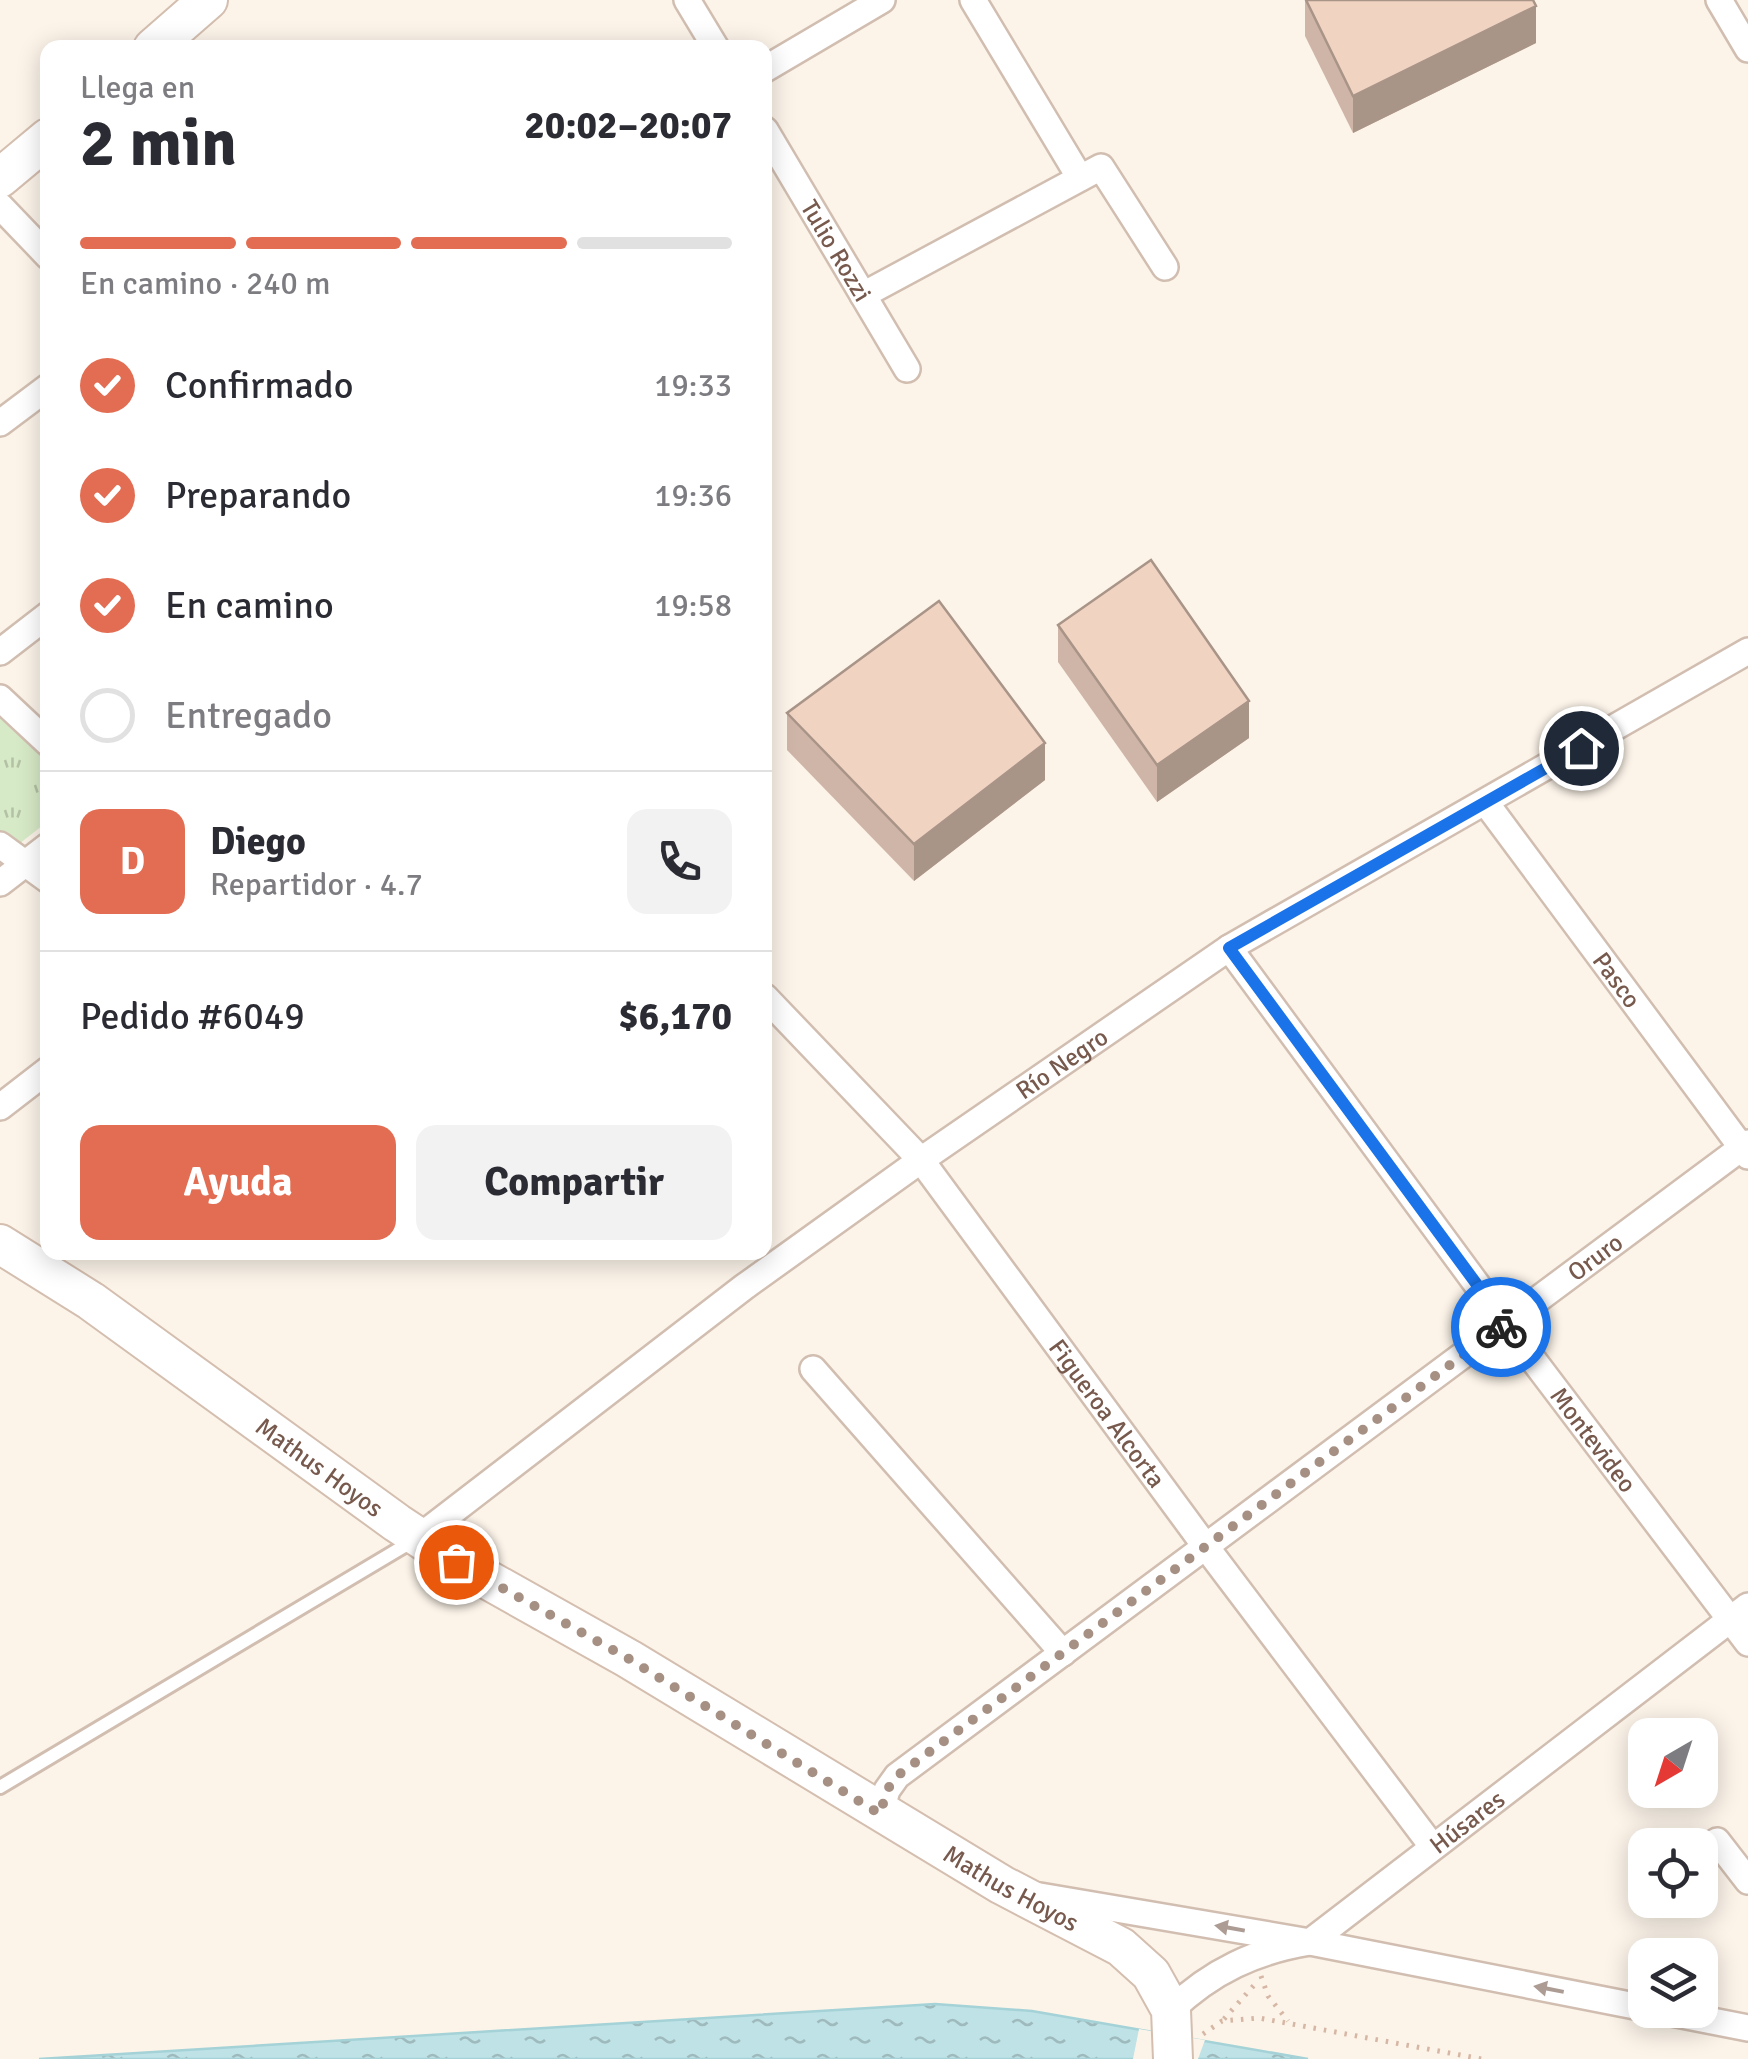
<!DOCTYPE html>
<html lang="es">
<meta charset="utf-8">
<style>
body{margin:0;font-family:Signika,sans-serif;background:#f2f2f3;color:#2b2b33;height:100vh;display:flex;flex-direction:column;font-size:38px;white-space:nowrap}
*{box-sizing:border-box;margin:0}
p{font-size:32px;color:#7c7c81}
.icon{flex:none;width:55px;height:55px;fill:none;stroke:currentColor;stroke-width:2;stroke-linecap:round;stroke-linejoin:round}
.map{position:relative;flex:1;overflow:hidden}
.panel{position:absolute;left:40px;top:40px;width:732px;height:1220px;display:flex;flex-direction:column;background:#fff;border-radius:20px;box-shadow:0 5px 25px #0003}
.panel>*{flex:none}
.needle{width:65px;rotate:219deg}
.controls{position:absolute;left:1628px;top:1718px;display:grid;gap:20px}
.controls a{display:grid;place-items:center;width:90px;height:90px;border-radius:20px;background:#fff;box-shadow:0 5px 25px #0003;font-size:50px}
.pin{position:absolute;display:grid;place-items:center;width:85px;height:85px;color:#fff;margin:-42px;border:5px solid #fff;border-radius:50%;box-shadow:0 2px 10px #0007}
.courier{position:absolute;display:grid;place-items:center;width:100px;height:100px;margin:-50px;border:8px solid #1a73e8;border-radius:50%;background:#fff;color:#222;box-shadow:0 2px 12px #0007}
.summary em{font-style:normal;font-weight:700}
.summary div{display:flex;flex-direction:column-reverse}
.summary{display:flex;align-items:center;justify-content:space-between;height:170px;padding:0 40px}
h1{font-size:65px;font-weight:700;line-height:75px}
.bar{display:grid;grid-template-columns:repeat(4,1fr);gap:15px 10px;align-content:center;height:120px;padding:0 40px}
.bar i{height:12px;border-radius:8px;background:#e1e1e2}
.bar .current{background:#e26d52}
.bar p{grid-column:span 4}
.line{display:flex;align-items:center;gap:25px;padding:0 40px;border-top:2px solid #e1e1e2}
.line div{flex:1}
.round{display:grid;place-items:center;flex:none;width:105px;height:105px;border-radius:20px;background:#f2f2f3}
ol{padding:0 40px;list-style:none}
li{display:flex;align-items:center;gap:30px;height:110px}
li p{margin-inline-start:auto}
li .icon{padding:10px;border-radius:50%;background:#e26d52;color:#fff;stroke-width:4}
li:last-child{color:#7c7c81}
li i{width:55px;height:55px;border:5px solid #e1e1e2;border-radius:50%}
.action{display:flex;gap:20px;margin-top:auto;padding:20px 40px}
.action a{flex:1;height:115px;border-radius:20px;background:#e26d52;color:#fff;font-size:40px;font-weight:700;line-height:115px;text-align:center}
.action a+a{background:#f2f2f3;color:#2b2b33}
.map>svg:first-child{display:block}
</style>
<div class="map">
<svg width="1748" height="2059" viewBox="0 0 1748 2059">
<defs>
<pattern id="grass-tufts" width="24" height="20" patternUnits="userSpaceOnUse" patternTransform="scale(2.5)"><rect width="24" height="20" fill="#d7eac7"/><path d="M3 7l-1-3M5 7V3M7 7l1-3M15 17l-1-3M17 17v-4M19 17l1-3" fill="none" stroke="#b3c1a4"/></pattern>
<pattern id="water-ripples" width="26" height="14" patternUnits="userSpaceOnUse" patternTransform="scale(2.5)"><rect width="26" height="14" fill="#bee2e6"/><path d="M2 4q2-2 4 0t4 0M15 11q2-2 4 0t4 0" fill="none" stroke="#9fbabd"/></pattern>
</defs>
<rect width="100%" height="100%" fill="#fcf4e9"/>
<path fill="url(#grass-tufts)" d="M0 714 47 759V822L19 844 0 831Z"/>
<path fill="url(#water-ripples)" stroke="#a4d2d7" stroke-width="2.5" d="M935 2004 1032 2011 1308 2059H39Z"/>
<path fill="#fcf4e9" d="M1139 2029 1205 2040 1198 2059H1133Z"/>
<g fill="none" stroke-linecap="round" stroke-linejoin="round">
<g stroke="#d1beb1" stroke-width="18">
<path id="service" d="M0 1787 416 1539"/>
</g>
<g stroke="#d1beb1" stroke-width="30">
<g id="minor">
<path d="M687 0 716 48"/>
<path d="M973 0 1080 178"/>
<path d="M1719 0 1748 49"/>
<path d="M765 69 882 0"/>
<path id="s1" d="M765 130 907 369"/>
<path d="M0 206 48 256"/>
<path d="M863 295 1101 167 1165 267"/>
<path d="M0 423 48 387"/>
<path d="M0 652 48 615"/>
<path d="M0 698 48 743"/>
<path id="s2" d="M1486 803 1748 1156"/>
<path d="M0 845 48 880"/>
<path d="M0 883 48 846"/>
<path id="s3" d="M1229 948 1506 1324 1748 1643"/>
<path id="s4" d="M765 997 921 1160 1206 1547 1432 1846"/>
<path d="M0 1107 48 1070"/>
<path d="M813 1369 1063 1653"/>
<path id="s5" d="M418 1538 744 1287 921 1160 1229 948 1748 651"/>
<path id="s6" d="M880 1814 887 1790 897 1776 1748 1143"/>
<path d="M1717 1841 1748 1881"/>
<path d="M1040 1896 1310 1942 1645 2008"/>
<path id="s7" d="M1171 2010C1212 1971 1255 1951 1310 1942L1748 1606"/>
<path d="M1656 2010 1748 2028"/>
</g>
</g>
<g stroke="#d4beaf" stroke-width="42">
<g id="secondary">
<path d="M153 48 208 0"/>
<path d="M0 178 48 138"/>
<path id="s8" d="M0 1244 91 1301 397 1523 456 1562 629 1659 1002 1885 1121 1947 1151 1974 1171 2010 1173 2059"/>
</g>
</g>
<g stroke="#d6b6a4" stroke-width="5" stroke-dasharray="2.5 8" stroke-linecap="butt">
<path d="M1261 1976 1268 1996 1288 2021"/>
<path d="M1224 2019 1256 1983"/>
<path d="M1203 2034 1222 2021 1259 2018 1482 2059"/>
</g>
<use href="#service" stroke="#fff" stroke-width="12"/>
<use href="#minor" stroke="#fff" stroke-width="25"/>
<use href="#secondary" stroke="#fff" stroke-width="38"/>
</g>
<g fill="#cfb5a7">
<path d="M1305 0 1536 43 1353 133 1305 36Z"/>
<path d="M1058 625 1249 738 1157 802 1058 662Z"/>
<path d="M787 713 1045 780 914 881 787 750Z"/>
</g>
<g fill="#a99488">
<path d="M1536 6V43L1353 133V96Z"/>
<path d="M1249 701V738L1157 802V765Z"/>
<path d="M1045 743V780L914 881V844Z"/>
</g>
<g fill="#f1d3c2" stroke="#a99488" stroke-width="2.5">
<path d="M1306 0H1533L1536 6 1353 96Z"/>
<path d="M1151 560 1249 701 1157 765 1058 625Z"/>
<path d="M939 601 1045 743 914 844 787 713Z"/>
</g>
<defs><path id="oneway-solid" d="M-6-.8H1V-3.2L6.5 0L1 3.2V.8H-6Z" transform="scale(2.5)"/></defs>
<g fill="#ad9c94">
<use href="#oneway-solid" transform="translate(1230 1928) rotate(-170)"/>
<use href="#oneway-solid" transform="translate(1549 1989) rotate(-169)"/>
</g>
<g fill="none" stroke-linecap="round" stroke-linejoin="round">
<path stroke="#a69084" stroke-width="10" stroke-dasharray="0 18" d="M456 1562 629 1659 880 1814 887 1790 897 1776 1501 1327"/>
<path stroke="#1a73e8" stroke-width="12" d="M1501 1327 1506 1324 1229 948 1581 748"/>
</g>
<g text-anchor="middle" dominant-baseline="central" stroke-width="8" stroke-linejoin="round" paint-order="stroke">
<g font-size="25" fill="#775a4d" stroke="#fff8f0">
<text stroke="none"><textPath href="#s1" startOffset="140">Tulio Rozzi</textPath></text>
<text stroke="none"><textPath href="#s2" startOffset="220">Pasco</textPath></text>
<text stroke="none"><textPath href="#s5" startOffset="800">Río Negro</textPath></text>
<text stroke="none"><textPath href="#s6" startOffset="912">Oruro</textPath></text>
<text stroke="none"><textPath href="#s4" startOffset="540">Figueroa Alcorta</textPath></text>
<text stroke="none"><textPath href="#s3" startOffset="612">Montevideo</textPath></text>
<text stroke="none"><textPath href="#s8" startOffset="390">Mathus Hoyos</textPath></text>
<text stroke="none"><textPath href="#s7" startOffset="355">Húsares</textPath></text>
<text stroke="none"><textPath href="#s8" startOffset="1200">Mathus Hoyos</textPath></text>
</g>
</g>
</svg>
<div class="controls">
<a><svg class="needle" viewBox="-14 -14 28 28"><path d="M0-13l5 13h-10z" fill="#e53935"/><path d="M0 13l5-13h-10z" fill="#7c7c81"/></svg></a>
<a><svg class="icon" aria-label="locate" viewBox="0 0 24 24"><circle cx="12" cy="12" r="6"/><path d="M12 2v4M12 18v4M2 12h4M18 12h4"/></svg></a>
<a><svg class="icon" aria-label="layers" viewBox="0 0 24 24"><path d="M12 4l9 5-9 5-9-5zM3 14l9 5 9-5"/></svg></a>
</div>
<div class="pin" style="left:456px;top:1562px;background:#ea580c"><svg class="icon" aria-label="bag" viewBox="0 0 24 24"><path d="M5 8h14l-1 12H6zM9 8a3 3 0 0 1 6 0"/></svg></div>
<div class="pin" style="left:1581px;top:748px;background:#1f2937"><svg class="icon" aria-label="home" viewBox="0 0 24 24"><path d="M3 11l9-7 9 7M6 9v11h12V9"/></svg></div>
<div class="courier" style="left:1501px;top:1327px"><svg class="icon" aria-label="bike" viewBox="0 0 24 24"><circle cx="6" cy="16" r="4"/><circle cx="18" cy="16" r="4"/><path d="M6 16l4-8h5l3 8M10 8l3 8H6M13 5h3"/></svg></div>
<section class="panel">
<div class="summary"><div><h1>2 min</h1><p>Llega en</p></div><em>20:02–20:07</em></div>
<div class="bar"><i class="current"></i><i class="current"></i><i class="current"></i><i></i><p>En camino · 240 m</p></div>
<ol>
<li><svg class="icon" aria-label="check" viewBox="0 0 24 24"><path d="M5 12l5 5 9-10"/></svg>Confirmado<p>19:33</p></li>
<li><svg class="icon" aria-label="check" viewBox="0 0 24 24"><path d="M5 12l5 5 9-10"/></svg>Preparando<p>19:36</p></li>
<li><svg class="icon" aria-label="check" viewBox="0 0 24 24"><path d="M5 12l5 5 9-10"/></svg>En camino<p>19:58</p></li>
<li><i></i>Entregado</li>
</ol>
<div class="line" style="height:180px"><b class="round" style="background:#e26d52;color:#fff">D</b><div><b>Diego</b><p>Repartidor · 4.7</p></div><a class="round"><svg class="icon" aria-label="phone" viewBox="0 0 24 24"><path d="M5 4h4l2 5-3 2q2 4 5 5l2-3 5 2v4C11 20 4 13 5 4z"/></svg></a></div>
<div class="line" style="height:130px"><div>Pedido #6049</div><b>$6,170</b></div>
<div class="action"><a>Ayuda</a><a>Compartir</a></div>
</section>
</div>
